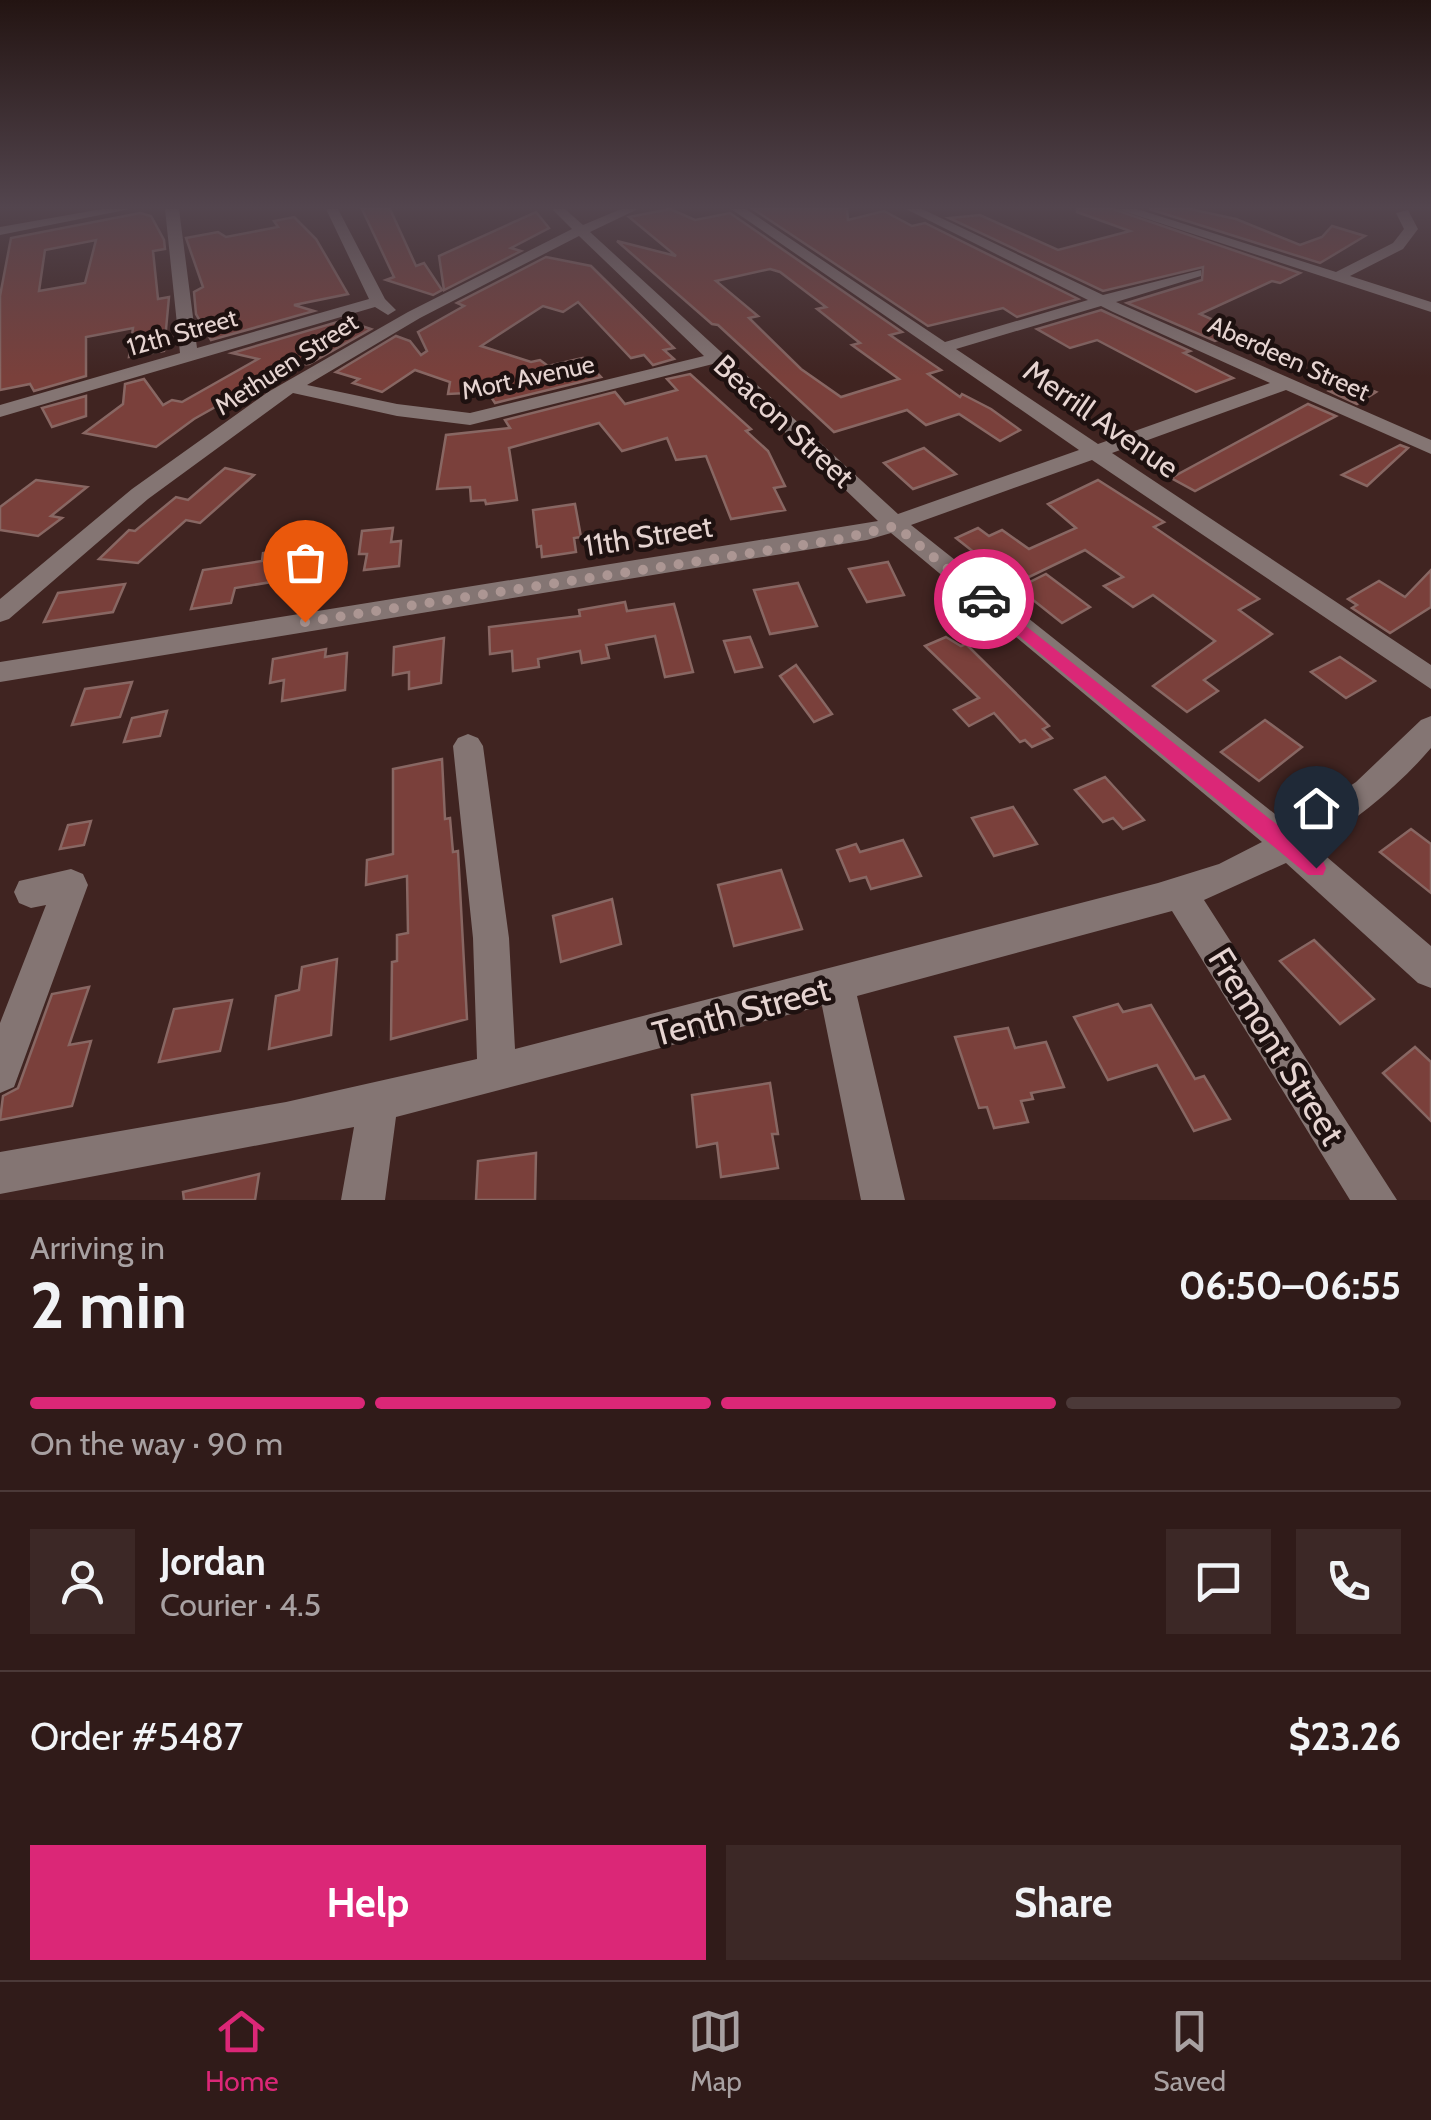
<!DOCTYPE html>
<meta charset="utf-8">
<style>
body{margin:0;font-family:Cabin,sans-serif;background:#3c2826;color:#f1f3f6;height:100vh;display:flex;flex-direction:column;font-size:38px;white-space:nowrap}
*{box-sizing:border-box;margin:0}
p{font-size:32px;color:#a8a1a2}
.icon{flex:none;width:55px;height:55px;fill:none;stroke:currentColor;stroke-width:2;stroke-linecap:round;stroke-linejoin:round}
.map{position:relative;height:1200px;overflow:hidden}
.sheet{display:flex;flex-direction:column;background:#301b19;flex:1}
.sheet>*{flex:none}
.pin{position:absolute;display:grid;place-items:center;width:85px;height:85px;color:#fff;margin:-102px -42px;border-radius:50% 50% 50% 0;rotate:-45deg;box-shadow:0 0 10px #0007}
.pin .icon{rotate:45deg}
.courier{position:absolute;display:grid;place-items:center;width:100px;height:100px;margin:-50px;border:8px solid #db2777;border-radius:50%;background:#fff;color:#222;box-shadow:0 2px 12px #0007}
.headline em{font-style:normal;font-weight:700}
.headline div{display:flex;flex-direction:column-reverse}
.headline{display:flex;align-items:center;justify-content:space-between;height:170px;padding:0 30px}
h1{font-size:65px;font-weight:700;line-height:75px}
.bar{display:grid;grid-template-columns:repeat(4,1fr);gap:15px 10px;align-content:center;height:120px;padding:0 30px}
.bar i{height:12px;border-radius:8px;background:#4b3938}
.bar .on{background:#db2777}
.bar p{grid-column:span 4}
.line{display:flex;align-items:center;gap:25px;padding:0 30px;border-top:2px solid #4b3938}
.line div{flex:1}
.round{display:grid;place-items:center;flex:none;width:105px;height:105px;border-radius:0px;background:#3c2826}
.primary-button{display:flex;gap:20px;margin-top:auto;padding:20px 30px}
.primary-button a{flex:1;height:115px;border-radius:0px;background:#db2777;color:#fff;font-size:40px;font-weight:700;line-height:115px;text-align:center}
.primary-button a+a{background:#3c2826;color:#f1f3f6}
.dock{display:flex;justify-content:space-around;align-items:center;height:140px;border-top:2px solid #4b3938;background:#301b19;font-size:28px;color:#a8a1a2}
.dock a{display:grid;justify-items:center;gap:5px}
.dock .on{color:#db2777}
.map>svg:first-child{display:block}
</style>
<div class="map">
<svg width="1431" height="1200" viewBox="0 0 1431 1200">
<rect width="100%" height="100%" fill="#402421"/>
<g fill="#7a403b" stroke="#886763" stroke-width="2.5" fill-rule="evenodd">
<path d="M362 209H390L416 266 424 263 442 290 433 295 386 280 394 277Z"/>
<path d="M670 209 695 220 730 213 902 332 890 335 941 370 928 374 960 397 962 394 991 409 1020 430 1000 441 959 414 926 425 907 410 834 432 718 325 712 324 617 241 676 256 629 217ZM770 269 780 272 826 307 817 309 860 343 852 345 899 379 841 397 801 369 749 318 758 316 716 281Z"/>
<path d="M753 209H847L848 220 884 211 912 226 925 223 1078 299 1017 317 1003 308 928 326Z"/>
<path d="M1077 209H1113L1300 273 1280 283 1272 281 1200 314 1240 332 1215 341 1127 303 1202 280 1203 267 1103 291 949 218 980 215 1058 250 1130 231 1077 212Z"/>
<path d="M1149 209H1190L1236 219 1300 245 1322 237 1332 226 1365 236 1320 263Z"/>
<path d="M536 212 549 228 511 248 521 251 444 290 439 256Z"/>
<path d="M140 213 151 216 164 240 165 249 153 251 158 299 169 297 164 351 129 357 133 328 86 337V376L34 391 30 384 0 390V296L11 238ZM96 240 85 283 39 291 45 250Z"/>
<path d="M294 217 316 239 348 294 294 305 314 311 211 340 196 314 194 292 203 287 186 238 218 232 226 237 278 227 274 221Z"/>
<path d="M546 257 591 266 674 348 664 350 674 359 653 365 644 355 631 358 578 302 563 312 543 306 481 346 531 362 540 360 548 366 583 358 601 377 495 403 488 392 448 394 450 382 415 370 382 392 353 383 359 379 336 372 396 336 410 341 421 355 427 351 418 332 464 306 457 303Z"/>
<path d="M1101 310 1190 351 1184 353 1233 378 1196 392 1097 340 1070 348 1037 329Z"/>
<path d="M344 320 371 329 309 364 290 365 194 419 156 447 84 433 123 404 125 384 144 379 163 405 172 400 182 402 258 359 232 353Z"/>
<path d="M690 374 751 429 746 431 768 451 785 486 774 488 785 510 731 519 706 456 676 460 667 438 622 451 599 423 509 448 517 500 486 504 485 500 471 501 470 487 437 489 446 435 510 428 505 420 615 392 625 404 677 390 667 379Z"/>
<path d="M1348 381 1376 392 1357 404 1329 391Z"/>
<path d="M86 396V416L52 427 42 408Z"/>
<path d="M1308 404 1336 416 1195 491 1171 478Z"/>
<path d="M1400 445 1408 448 1367 486 1342 475Z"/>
<path d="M924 448 956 474 913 489 884 463Z"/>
<path d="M225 468 254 475 200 523 186 520 138 563 99 559 129 530 135 531 176 497 188 500Z"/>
<path d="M36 480 87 487 51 516 62 518 38 536 0 530V507Z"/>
<path d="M1098 480 1164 522 1154 527 1259 599 1239 610 1272 634 1204 680 1218 691 1187 712 1153 686 1215 641 1153 595 1133 607 1104 586 1123 577 1085 550 1029 577 998 554 985 561 956 538 978 528 989 536 1002 530 1029 549 1076 528 1048 504Z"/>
<path d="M575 504 581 537 574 538 576 552 542 557 541 546 537 547 533 510Z"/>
<path d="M393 528 391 542 401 541 399 566 364 570 367 554H359L362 531Z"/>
<path d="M311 546 308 576 235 588 231 603 191 609 203 570 262 561 263 553Z"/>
<path d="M888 562 904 595 867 602 849 569Z"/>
<path d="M1431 570V607L1390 633 1352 608 1357 605 1348 599 1379 581 1405 597Z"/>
<path d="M1046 574 1090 607 1062 623 1018 588Z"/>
<path d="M798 583 817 626 770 634 754 590Z"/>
<path d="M125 584 113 612 44 622 58 593Z"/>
<path d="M625 602 627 611 674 604 693 672 665 677 655 636 606 645 609 658 582 663 580 651 538 659 539 667 513 671 512 651 490 654 489 627 580 616 579 610Z"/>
<path d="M750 637 762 667 735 672 724 641Z"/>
<path d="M946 637 961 646 966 644 1049 726 1043 729 1052 738 1032 747 1025 740 1020 742 994 713 969 726 954 710 979 698 925 646Z"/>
<path d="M444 638 441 683 409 689V672L393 675 394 647Z"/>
<path d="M326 649 325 657 347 653 345 690 282 701 284 680 270 683 273 659Z"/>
<path d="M1340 657 1375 681 1346 698 1311 672Z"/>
<path d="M796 665 832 714 814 722 780 676Z"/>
<path d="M132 682 120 717 72 725 85 689Z"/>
<path d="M167 711 160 736 124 742 132 718Z"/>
<path d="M1265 720 1302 747 1259 781 1221 752Z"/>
<path d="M442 759 445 819 450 818 453 852 458 851 467 1019 391 1039 392 962 397 961V935L408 933 407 876 366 885 367 860 393 854V769Z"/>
<path d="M1105 777 1144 820 1123 829 1113 818 1103 822 1075 790Z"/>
<path d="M1013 807 1037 844 994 856 972 818Z"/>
<path d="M91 821 84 845 60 849 68 825Z"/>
<path d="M1411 829 1431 844V893L1380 852Z"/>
<path d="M903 840 921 876 871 889 866 877 850 881 837 850 856 844 860 852Z"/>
<path d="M781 870 802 929 734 946 718 885Z"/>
<path d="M612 899 621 944 561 962 553 916Z"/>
<path d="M1314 940 1374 999 1340 1024 1280 961Z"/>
<path d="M337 959 331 1035 269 1049 276 996 299 990 302 967Z"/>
<path d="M89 987 69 1045 91 1041 72 1106 0 1120 3 1096 18 1088 52 994Z"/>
<path d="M232 1000 220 1051 159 1062 174 1009Z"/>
<path d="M1118 1004 1123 1012 1151 1005 1195 1079 1204 1076 1230 1119 1194 1131 1157 1065 1108 1080 1074 1017Z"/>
<path d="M1008 1028 1015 1048 1046 1042 1064 1087 1031 1093 1033 1099 1021 1101 1028 1122 994 1128 987 1107 979 1108 955 1037Z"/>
<path d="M1415 1047 1431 1062V1121L1383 1073Z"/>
<path d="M770 1083 778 1134H772L778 1168 721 1177 717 1143 697 1147 692 1095Z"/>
<path d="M536 1153 535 1200H476L478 1161Z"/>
<path d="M259 1174 255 1200H184L183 1192Z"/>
</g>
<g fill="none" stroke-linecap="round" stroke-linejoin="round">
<g fill="#847573" fill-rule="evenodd">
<path d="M102 209H130L0 235V227Z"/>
<path d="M165 209H179L197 348 369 299 326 209H338L385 299 396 310 388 315 375 307 0 417V405L180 353Z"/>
<path d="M552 209H565L583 225 621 209H638L590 232 898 514 1079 450 731 209H746L945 342 1088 300 906 209H922L1103 295 1201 270V276L1116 302 1431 440V454L1286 390 1112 453 1431 665V689L1092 460 911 525 1290 826 1356 782 1421 720 1431 716V748C1398 787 1357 819 1314 846L1431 946V988L1418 983 1286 863 1204 900 1397 1200H1350L1172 911 857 996 905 1200H861L822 1006 396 1117 385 1200H341L354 1127 0 1194V1152L286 1102 477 1059 473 938 453 746 458 738 468 734 478 738 483 746 509 938 515 1049 1158 883 1219 864 1262 842 891 533 867 540 0 682V662L878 521 713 364 470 425 397 416 293 393 148 499 9 619 0 622V599L132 489 268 392 408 312 572 229ZM579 236 704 356 470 413 397 404 307 385 420 318ZM1101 306 1113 312 1270 383 1098 444 956 349Z"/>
<path d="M1117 209H1137L1336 272 1393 243 1404 229 1396 213 1408 210 1418 229 1403 249 1350 276 1431 302V312Z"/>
<path d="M71 869 83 874 88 885 14 1087 0 1093V1023L46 905 31 908 19 903 14 892 19 881Z"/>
</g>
</g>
<linearGradient id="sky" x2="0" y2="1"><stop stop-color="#231412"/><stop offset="0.55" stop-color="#53454e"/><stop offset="1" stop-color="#53454e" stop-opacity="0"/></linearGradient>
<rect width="1431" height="377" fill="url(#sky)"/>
<path fill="#db2777" d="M984 593 1323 861 1326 868 1323 875H1308L979 603 976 599Z"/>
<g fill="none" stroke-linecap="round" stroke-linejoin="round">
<path stroke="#ac9693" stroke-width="10" stroke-dasharray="0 18" d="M305 622 835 540 896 526 984 599"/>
</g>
<g text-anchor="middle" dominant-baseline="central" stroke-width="9" stroke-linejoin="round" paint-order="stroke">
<g font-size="25" fill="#e6d4d1" stroke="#1e1110">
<text transform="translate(182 332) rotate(-16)">12th Street</text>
<text transform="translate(1289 358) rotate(24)">Aberdeen Street</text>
<text transform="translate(286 364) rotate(-33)">Methuen Street</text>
<text transform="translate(528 377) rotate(-12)">Mort Avenue</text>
</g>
<g font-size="30" fill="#e6d4d1" stroke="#1e1110">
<text transform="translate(1101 419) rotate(35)">Merrill Avenue</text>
<text transform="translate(784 421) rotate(43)">Beacon Street</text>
<text transform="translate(648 536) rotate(-9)">11th Street</text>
</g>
<g font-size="35" fill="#e6d4d1" stroke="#1e1110">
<text transform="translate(741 1011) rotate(-15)">Tenth Street</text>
<text transform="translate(1277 1046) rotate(58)">Fremont Street</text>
</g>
</g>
</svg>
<div class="pin" style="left:305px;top:622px;background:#ea580c"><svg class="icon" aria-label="bag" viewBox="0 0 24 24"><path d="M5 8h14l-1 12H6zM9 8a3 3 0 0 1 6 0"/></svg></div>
<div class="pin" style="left:1316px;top:868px;background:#1f2937"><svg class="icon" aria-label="home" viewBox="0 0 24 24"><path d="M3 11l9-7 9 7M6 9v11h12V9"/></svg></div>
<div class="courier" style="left:984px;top:599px"><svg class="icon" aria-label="car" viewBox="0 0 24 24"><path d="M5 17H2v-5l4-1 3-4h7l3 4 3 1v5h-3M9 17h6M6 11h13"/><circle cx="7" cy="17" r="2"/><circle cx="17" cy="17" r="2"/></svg></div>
</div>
<section class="sheet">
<div class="headline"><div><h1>2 min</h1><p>Arriving in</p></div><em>06:50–06:55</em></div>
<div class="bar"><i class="on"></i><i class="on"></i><i class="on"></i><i></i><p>On the way · 90 m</p></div>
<div class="line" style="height:180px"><a class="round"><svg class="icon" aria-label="person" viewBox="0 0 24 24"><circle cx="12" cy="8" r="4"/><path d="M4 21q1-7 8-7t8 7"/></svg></a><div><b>Jordan</b><p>Courier · 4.5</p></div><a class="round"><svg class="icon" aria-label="chat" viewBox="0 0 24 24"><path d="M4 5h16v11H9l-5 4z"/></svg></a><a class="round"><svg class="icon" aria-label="phone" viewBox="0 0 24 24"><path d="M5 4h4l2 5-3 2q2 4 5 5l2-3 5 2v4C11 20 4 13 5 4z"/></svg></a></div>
<div class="line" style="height:130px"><div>Order #5487</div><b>$23.26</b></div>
<div class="primary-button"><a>Help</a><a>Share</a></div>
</section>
<nav class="dock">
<a class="on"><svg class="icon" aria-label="home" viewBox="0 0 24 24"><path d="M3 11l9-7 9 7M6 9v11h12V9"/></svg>Home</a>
<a><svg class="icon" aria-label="map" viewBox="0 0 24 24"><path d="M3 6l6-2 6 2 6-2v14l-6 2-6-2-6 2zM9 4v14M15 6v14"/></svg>Map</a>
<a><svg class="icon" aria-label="saved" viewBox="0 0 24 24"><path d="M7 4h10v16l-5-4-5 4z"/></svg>Saved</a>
</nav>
